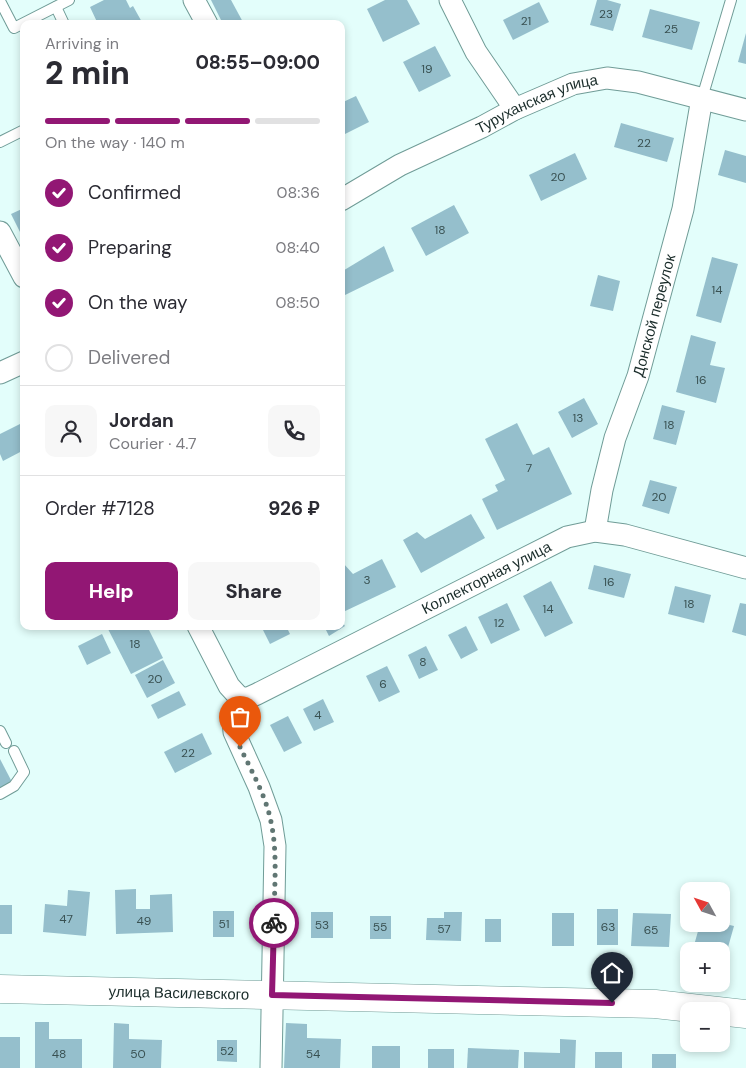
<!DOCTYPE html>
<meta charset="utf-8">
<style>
body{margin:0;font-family:"DM Sans",sans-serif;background:#f7f7f7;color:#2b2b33;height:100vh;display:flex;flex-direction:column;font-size:19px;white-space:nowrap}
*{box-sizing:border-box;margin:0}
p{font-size:16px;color:#7c7c81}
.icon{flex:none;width:28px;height:28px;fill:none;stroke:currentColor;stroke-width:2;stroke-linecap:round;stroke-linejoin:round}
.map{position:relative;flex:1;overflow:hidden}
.details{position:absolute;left:20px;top:20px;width:325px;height:610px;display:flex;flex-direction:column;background:#fff;border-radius:10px;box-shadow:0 2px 8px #0003}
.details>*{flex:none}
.needle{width:32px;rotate:310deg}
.tools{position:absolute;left:680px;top:882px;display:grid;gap:10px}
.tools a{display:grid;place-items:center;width:50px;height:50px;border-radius:10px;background:#fff;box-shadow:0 2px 8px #0003;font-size:25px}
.pin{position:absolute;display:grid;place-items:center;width:42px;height:42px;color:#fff;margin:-51px -21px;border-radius:50% 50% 50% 0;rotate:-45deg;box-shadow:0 0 5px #0007}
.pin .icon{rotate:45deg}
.courier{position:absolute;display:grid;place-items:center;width:50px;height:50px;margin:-25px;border:4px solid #921774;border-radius:50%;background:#fff;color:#222;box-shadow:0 1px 6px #0007}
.head em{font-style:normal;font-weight:800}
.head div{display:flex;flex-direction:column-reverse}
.head{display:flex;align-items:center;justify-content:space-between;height:85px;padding:0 25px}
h1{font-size:32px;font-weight:800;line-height:38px}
.bar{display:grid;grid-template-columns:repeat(4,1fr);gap:8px 5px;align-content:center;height:60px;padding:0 25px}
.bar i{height:6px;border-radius:4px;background:#e1e1e2}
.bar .selected{background:#921774}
.bar p{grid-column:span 4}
.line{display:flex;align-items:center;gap:12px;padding:0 25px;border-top:1px solid #e1e1e2}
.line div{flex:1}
.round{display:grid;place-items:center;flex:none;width:52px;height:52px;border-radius:10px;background:#f7f7f7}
ol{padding:0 25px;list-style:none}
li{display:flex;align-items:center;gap:15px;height:55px}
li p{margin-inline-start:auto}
li .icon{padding:5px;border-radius:50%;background:#921774;color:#fff;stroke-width:4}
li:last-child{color:#7c7c81}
li i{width:28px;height:28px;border:2px solid #e1e1e2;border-radius:50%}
.button{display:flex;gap:10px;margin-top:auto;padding:10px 25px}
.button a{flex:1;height:58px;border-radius:10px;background:#921774;color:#fff;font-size:20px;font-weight:800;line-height:58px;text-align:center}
.button a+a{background:#f7f7f7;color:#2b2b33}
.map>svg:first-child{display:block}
</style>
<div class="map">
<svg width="746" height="1068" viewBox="0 0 746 1068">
<rect width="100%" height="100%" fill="#e3fefb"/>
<g fill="#95bfcc">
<path d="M104 0H126L130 8 133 6 143 24H98L90 7Z"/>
<path d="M211 0H231L244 24H223Z"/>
<path d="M385 0H407L420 24 383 42 367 9Z"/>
<path d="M597 0H607L621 4 613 31 590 25Z"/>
<path d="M539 2 549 22 513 40 503 20Z"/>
<path d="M650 9 700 22 692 50 642 37Z"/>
<path d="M746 33V64L738 62Z"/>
<path d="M435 46 451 76 419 92 403 62Z"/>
<path d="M356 96 369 122 341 136V103Z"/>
<path d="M621 123 674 138 667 162 614 147Z"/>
<path d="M725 150 746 156V183L718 175Z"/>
<path d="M575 153 587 179 541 201 529 175Z"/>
<path d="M454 205 469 233 426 256 411 228Z"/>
<path d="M24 208V230L20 232 11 214Z"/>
<path d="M384 246 394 271 341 297V272Z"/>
<path d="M712 257 738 264 721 323 696 316Z"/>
<path d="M598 275 620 281 613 311 590 306Z"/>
<path d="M691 335 716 342 710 365 725 368 716 403 676 392Z"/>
<path d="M584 398 598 424 572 438 558 412Z"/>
<path d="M662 405 685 411 676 445 653 439Z"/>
<path d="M24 422V450L3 461 0 454V434Z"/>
<path d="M517 423 533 455 549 447 572 494 497 530 482 499 498 491 495 485 505 480 485 439Z"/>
<path d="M650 480 677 487 669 514 642 506Z"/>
<path d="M471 514 485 538 421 573 403 540 417 532 425 539Z"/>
<path d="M382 559 396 587 341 613V564L343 563 353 574Z"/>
<path d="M594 565 631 574 624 598 588 589Z"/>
<path d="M551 581 573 623 545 637 523 596Z"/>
<path d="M675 586 711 595 704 623 668 614Z"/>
<path d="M507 603 520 630 491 644 478 617Z"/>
<path d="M740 603 746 604V636L732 632Z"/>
<path d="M341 620 345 626 329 636 324 626H341Z"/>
<path d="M114 626H147L163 658 131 674 108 629Z"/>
<path d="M261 626H286L290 634 270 644Z"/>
<path d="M466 626 478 650 461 659 448 635Z"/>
<path d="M102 634 111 653 87 665 78 646Z"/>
<path d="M426 646 438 670 419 679 408 655Z"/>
<path d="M163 660 175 683 147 698 135 675Z"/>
<path d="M387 666 400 692 379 702 366 676Z"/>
<path d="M179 691 186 705 158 719 151 705Z"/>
<path d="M323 699 334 722 314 731 303 709Z"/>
<path d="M288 716 302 743 284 752 270 725Z"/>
<path d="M202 733 212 754 175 773 164 752Z"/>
<path d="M0 759 12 782 0 788Z"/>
<path d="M136 889V909H150V895L172 894 173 932 116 934 115 890Z"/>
<path d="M68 890 90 892 86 936 43 932 45 904 67 906Z"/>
<rect x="0" y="905" width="12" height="29"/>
<rect x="597" y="909" width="21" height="36"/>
<rect x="213" y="911" width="21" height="26"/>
<rect x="311" y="912" width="22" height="26"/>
<path d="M444 912H462L461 941 426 940 427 918H444Z"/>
<rect x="552" y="913" width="22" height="33"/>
<path d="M633 913 671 914 669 947 631 946Z"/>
<rect x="370" y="916" width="21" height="23"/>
<rect x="485" y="919" width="16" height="23"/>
<path d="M721 923 734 926 725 958 721 957V951H700L693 949 700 924Z"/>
<path d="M35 1022H49V1039H82V1068H35Z"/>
<path d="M114 1023 129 1024V1039L162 1040 161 1068H113Z"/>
<path d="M286 1023 307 1024V1038L341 1039 340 1068H284Z"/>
<rect x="0" y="1037" width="20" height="31"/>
<path d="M560 1039 576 1040 575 1068H524V1052L560 1053Z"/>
<path d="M217 1040H237V1062L217 1061Z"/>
<rect x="372" y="1046" width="28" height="22"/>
<path d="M468 1048 519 1050 518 1068H467Z"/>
<rect x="428" y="1049" width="26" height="19"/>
<rect x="595" y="1052" width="27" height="16"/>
<rect x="652" y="1054" width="24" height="14"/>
</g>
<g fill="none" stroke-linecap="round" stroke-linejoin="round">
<g stroke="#709c97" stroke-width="12">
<g id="lane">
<path d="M0 1 14 28 69 0"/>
<path d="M56 7 64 24"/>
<path d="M702 98 731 0"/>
<path d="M0 142 24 130"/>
<path d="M0 731 6 743"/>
<path d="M0 794 14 786 24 772 14 751"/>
</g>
</g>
<g stroke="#709c97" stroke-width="23">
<g id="street">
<path d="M194 0 207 24"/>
<path d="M450 0 476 52 515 109"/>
<path id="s1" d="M341 200 400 165 482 127 515 109 573 84 607 78 638 82 746 110"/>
<path d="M0 232 24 277"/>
<path d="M0 373 24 362"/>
<path id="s2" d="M595 531 602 490 615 438 638 376 683 209 702 98"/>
<path d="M198 626 229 686 240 698 233 719 234 732 259 787 271 820 275 846 271 1068"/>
<path id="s3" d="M240 698H248L257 694 567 537 595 531 625 535 746 568"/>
</g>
</g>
<g stroke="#709c97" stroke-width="29">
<g id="secondary">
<path id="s4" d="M0 989 655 1004 746 1014"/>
</g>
</g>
<use href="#lane" stroke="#fff" stroke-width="10"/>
<use href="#street" stroke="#fff" stroke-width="21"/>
<use href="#secondary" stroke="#fff" stroke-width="28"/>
</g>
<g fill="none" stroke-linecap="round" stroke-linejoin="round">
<path stroke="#607673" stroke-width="5" stroke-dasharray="0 9" d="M240 747C251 770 266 796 271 822 278 854 274 889 274 923"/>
<path stroke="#921774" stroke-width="6" d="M274 923 272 995 612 1003"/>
</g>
<g text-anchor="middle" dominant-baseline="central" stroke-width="4.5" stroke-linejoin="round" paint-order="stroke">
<g font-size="12" fill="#395152">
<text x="606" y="14">23</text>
<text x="526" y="21">21</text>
<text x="671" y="29">25</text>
<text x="427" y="69">19</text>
<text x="644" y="143">22</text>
<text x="558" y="177">20</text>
<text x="440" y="230">18</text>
<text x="717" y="290">14</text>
<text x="701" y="380">16</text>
<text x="578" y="418">13</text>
<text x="669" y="425">18</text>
<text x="529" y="468">7</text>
<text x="659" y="497">20</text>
<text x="367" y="580">3</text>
<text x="609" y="582">16</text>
<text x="689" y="604">18</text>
<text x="548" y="609">14</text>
<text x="499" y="623">12</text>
<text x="135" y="644">18</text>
<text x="423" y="662">8</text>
<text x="155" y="679">20</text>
<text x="383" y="684">6</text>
<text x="318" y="715">4</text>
<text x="188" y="753">22</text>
<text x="66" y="919">47</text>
<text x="144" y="921">49</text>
<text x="224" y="924">51</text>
<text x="322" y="925">53</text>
<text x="380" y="927">55</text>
<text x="608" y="927">63</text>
<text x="444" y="929">57</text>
<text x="651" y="930">65</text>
<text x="227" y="1051">52</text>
<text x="59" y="1054">48</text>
<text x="138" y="1054">50</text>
<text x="313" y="1054">54</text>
</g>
<g font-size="15" fill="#1a2c2a" stroke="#fff">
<text stroke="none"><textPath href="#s1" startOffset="219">Туруханская улица</textPath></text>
<text stroke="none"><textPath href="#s2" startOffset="224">Донской переулок</textPath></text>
<text stroke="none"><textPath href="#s3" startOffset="275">Коллекторная улица</textPath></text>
<text stroke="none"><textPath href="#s4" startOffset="179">улица Василевского</textPath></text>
</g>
</g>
</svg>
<div class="tools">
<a><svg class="needle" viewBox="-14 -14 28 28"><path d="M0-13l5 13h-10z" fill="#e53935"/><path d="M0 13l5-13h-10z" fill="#7c7c81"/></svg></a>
<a>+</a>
<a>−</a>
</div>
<div class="pin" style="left:240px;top:747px;background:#ea580c"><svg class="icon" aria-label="bag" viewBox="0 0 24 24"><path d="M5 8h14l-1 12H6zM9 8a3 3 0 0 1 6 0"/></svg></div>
<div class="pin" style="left:612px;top:1003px;background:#1f2937"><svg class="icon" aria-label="home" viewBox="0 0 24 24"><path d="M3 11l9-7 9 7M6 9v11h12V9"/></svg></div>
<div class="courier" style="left:274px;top:923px"><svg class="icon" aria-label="bike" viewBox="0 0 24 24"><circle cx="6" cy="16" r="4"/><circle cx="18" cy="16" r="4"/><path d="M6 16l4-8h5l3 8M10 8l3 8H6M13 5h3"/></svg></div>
<section class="details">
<div class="head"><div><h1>2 min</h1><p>Arriving in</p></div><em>08:55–09:00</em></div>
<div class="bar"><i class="selected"></i><i class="selected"></i><i class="selected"></i><i></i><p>On the way · 140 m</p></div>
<ol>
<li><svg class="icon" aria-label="check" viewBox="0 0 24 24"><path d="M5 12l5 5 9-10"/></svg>Confirmed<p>08:36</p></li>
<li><svg class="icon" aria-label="check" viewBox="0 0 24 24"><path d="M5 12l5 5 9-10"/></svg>Preparing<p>08:40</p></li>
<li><svg class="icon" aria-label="check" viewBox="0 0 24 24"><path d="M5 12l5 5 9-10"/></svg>On the way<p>08:50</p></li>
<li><i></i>Delivered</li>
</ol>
<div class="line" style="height:90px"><a class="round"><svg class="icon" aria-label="person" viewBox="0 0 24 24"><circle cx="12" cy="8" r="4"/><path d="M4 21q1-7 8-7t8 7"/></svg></a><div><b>Jordan</b><p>Courier · 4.7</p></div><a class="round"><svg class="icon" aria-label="phone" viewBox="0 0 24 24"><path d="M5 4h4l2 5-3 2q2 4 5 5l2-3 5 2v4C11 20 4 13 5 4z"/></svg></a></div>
<div class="line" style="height:65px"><div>Order #7128</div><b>926 ₽</b></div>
<div class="button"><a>Help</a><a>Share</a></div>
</section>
</div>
